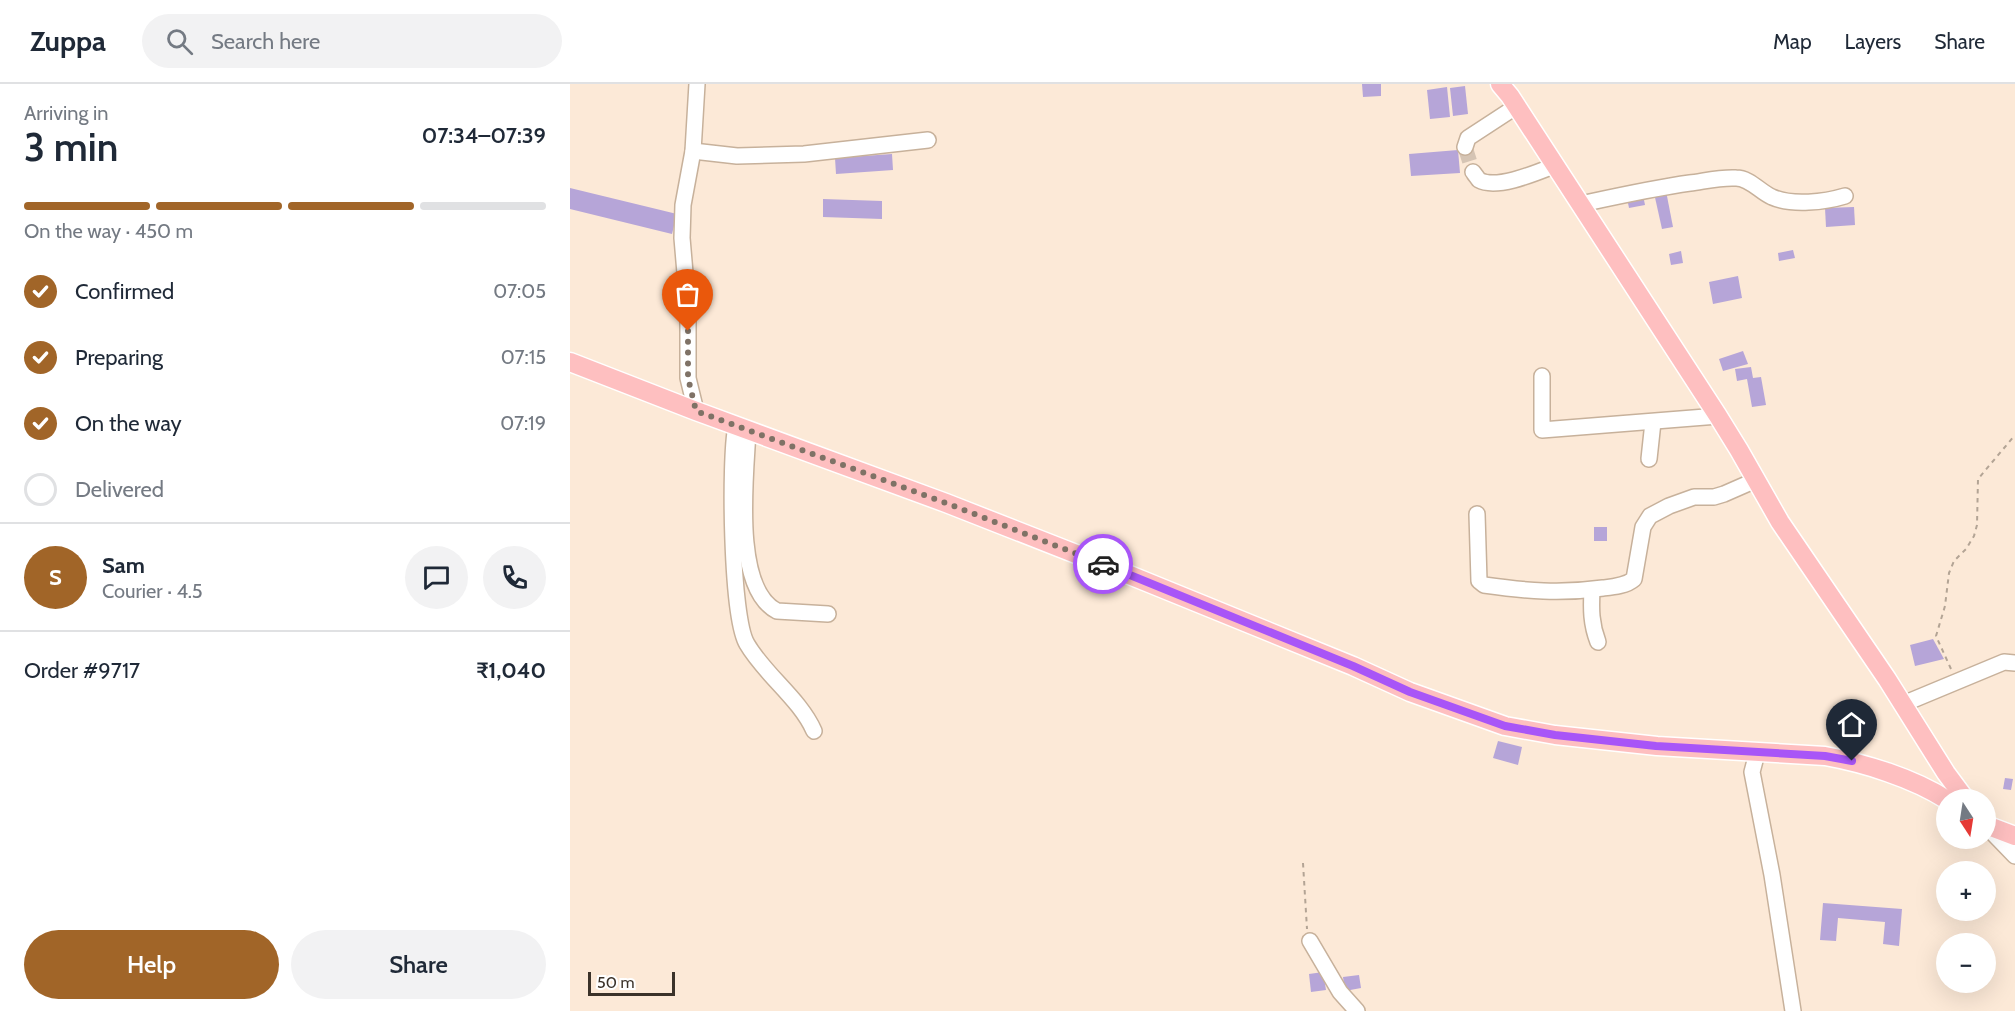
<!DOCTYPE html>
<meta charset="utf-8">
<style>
body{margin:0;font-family:Cabin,sans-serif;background:#f2f2f3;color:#1f2937;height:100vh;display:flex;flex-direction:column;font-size:22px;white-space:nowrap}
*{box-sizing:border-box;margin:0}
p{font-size:20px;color:#747a83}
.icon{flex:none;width:33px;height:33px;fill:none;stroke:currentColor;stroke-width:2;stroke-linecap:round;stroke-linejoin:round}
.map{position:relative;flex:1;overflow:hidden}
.side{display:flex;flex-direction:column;background:#fff;width:570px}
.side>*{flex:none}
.needle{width:39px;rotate:168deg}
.controls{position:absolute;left:1366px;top:705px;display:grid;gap:12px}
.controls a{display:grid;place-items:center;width:60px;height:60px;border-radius:50%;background:#fff;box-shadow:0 6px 24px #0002;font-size:30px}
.scale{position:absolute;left:18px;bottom:15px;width:87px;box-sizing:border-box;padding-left:6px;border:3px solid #3b3229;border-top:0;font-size:16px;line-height:21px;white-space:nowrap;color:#3b3229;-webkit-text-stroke:4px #fff;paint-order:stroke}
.pin{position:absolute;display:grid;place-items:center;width:51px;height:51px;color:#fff;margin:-62px -26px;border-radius:50% 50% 50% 0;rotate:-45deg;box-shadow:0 0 6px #0007}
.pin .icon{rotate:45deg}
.courier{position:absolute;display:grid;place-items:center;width:60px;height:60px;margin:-30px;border:4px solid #a855f7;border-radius:50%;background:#fff;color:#222;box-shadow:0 2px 8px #0007}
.overview em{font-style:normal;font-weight:600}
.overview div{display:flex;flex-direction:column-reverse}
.overview{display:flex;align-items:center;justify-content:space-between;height:102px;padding:0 24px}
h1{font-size:39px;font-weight:600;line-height:45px}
.bar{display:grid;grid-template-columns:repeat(4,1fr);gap:9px 6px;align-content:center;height:72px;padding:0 24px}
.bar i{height:8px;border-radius:4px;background:#e0e1e3}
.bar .current{background:#a16528}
.bar p{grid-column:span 4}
.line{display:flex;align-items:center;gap:15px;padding:0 24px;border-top:2px solid #e0e1e3}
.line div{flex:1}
.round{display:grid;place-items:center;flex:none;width:63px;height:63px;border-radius:32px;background:#f2f2f3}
ol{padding:0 24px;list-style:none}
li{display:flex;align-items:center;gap:18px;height:66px}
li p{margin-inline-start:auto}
li .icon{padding:6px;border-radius:50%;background:#a16528;color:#fff;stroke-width:4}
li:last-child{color:#747a83}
li i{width:33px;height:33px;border:3px solid #e0e1e3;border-radius:50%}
.action{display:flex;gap:12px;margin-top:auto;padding:12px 24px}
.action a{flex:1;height:69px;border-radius:36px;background:#a16528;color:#fff;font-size:24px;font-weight:600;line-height:69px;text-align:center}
.action a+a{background:#f2f2f3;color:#1f2937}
header{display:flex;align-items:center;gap:36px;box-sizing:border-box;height:84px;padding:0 30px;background:#fff;border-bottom:2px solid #e0e1e3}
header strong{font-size:28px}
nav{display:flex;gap:33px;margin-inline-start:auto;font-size:21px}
.search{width:420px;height:54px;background:#f2f2f3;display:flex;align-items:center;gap:15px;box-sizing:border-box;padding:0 21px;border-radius:33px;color:#747a83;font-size:22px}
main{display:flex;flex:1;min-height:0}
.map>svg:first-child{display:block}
</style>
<header>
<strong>Zuppa</strong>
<div class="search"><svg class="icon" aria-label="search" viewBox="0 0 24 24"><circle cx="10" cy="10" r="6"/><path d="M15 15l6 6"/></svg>Search here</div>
<nav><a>Map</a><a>Layers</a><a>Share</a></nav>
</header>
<main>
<section class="side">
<div class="overview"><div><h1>3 min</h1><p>Arriving in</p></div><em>07:34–07:39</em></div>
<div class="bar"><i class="current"></i><i class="current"></i><i class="current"></i><i></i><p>On the way · 450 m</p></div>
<ol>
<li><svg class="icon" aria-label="check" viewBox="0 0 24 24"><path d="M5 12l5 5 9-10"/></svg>Confirmed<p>07:05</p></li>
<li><svg class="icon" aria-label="check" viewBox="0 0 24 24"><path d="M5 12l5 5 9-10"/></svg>Preparing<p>07:15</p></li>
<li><svg class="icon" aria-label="check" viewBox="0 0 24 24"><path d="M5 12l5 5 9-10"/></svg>On the way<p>07:19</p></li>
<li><i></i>Delivered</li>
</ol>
<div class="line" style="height:108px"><b class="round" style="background:#a16528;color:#fff">S</b><div><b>Sam</b><p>Courier · 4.5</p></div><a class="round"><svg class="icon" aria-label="chat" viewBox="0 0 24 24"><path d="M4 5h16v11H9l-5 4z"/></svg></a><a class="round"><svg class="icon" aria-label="phone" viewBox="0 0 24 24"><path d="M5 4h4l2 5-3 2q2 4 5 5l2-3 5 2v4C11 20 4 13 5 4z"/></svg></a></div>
<div class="line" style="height:78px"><div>Order #9717</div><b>₹1,040</b></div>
<div class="action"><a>Help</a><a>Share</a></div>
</section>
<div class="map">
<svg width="1445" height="927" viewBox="0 0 1445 927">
<rect width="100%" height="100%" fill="#fce9d7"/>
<g fill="#b6a5d8">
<path d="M792 0H811V12L793 13Z"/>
<path d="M895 2 898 30 883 32 880 4Z"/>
<path d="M877 3 880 33 860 35 857 6Z"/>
<path d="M888 66 890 89 841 92 839 70Z"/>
<path d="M322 70 323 86 266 90 265 74Z"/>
<path d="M0 104 107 130 102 150 0 125Z"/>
<path d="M1096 107 1103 143 1092 145 1084 109Z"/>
<path d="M1073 111 1075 121 1059 124 1057 114Z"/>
<path d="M253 115 312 117V135L253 133Z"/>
<path d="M1284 123 1285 141 1256 143 1255 124Z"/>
<path d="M1223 166 1225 174 1209 177 1208 169Z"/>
<path d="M1111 167 1113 179 1101 181 1099 170Z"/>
<path d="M1168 192 1172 214 1143 220 1139 198Z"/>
<path d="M1173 267 1178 280 1153 287 1149 275Z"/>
<path d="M1181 283 1183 294 1191 293 1196 321 1182 323 1177 295 1167 297 1165 285Z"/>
<rect x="1024" y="443" width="13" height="14"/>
<path d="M1363 555 1374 575 1345 582 1340 561Z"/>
<path d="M928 657 952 663 948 681 923 674Z"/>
<path d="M1435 694 1443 695 1441 706 1433 705Z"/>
<path d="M1253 819 1332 825 1329 862 1313 860 1315 838 1268 834 1266 857 1250 856Z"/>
<path d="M753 888 756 906 741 908 739 890Z"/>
<path d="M789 891 791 904 775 907 773 893Z"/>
</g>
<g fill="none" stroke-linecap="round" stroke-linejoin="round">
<path stroke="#d5c4b4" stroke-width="15" stroke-dasharray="15 8" stroke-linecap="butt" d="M895 63 903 88"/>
<g stroke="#c7b19b" stroke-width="18">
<g id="minor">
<path d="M895 63 898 54 947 22"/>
<path d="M123 67 167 72 234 70 358 56"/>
<path d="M903 88C904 89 908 95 909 96 927 106 968 88 986 81"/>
<path d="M1011 120C1048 112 1084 104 1120 99 1135 97 1151 93 1166 94 1180 94 1190 108 1202 113 1222 122 1255 118 1275 112"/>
<path d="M972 292V346L1148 332"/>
<path d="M126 327 118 294V224L112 154 113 121 123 67 127 0"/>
<path d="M166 342C159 376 161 534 177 560 195 591 230 615 244 647"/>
<path d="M178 347C176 390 162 504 207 527L258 530"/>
<path d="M1079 375 1083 338"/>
<path d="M907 430 909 497 914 501C957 507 990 510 1033 504 1043 503 1056 502 1064 495L1073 443 1080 432 1099 422 1124 413H1144L1154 410 1186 396"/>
<path d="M1022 506C1021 525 1021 540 1028 558"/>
<path d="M1333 620 1434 578 1445 579"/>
<path d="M1187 669 1182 688 1202 791 1223 927"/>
<path d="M1416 742 1445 772"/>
<path d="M740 857 770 908 787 927"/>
</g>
</g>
<g stroke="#fff" stroke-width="21">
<g id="major">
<path d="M930 0 940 12 1148 332 1169 366 1210 438 1317 595 1376 689 1396 716"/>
<path d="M0 278 126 327 376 419 557 490 783 582 840 608 935 642 985 651 1087 662 1255 672C1294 679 1343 694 1377 716"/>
<path d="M1416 741 1445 752"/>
</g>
</g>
<g stroke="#b3a495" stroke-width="2" stroke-dasharray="4.5 4.5" stroke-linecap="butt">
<path d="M1381 585 1366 552 1375 522 1379 489 1384 477 1396 465 1404 452 1407 441 1408 395 1445 351"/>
<path d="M733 779 737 845"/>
</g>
<use href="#minor" stroke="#fff" stroke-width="15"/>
<use href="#major" stroke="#febfc0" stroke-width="18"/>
</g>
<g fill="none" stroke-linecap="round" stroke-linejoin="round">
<path stroke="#7f7266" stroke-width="6" stroke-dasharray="0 10.8" d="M118 247V294L126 327 376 419 533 480"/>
<path stroke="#a855f7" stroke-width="8" d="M533 480 783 582 840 608 935 642 985 651 1086 662 1255 672 1282 677"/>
</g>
</svg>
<div class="controls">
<a><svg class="needle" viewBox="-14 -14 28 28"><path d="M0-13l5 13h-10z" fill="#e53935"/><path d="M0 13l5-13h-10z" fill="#747a83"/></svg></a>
<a>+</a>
<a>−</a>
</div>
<div class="scale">50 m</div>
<div class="pin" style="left:118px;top:247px;background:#ea580c"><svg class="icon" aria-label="bag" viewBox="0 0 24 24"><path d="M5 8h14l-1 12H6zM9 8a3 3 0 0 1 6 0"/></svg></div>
<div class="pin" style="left:1282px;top:677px;background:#1f2937"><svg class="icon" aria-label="home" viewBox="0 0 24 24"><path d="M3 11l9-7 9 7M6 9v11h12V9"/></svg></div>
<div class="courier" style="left:533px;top:480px"><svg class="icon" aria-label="car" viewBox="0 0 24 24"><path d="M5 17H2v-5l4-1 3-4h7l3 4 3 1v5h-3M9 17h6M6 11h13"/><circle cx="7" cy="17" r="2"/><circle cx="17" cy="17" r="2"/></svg></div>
</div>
</main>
